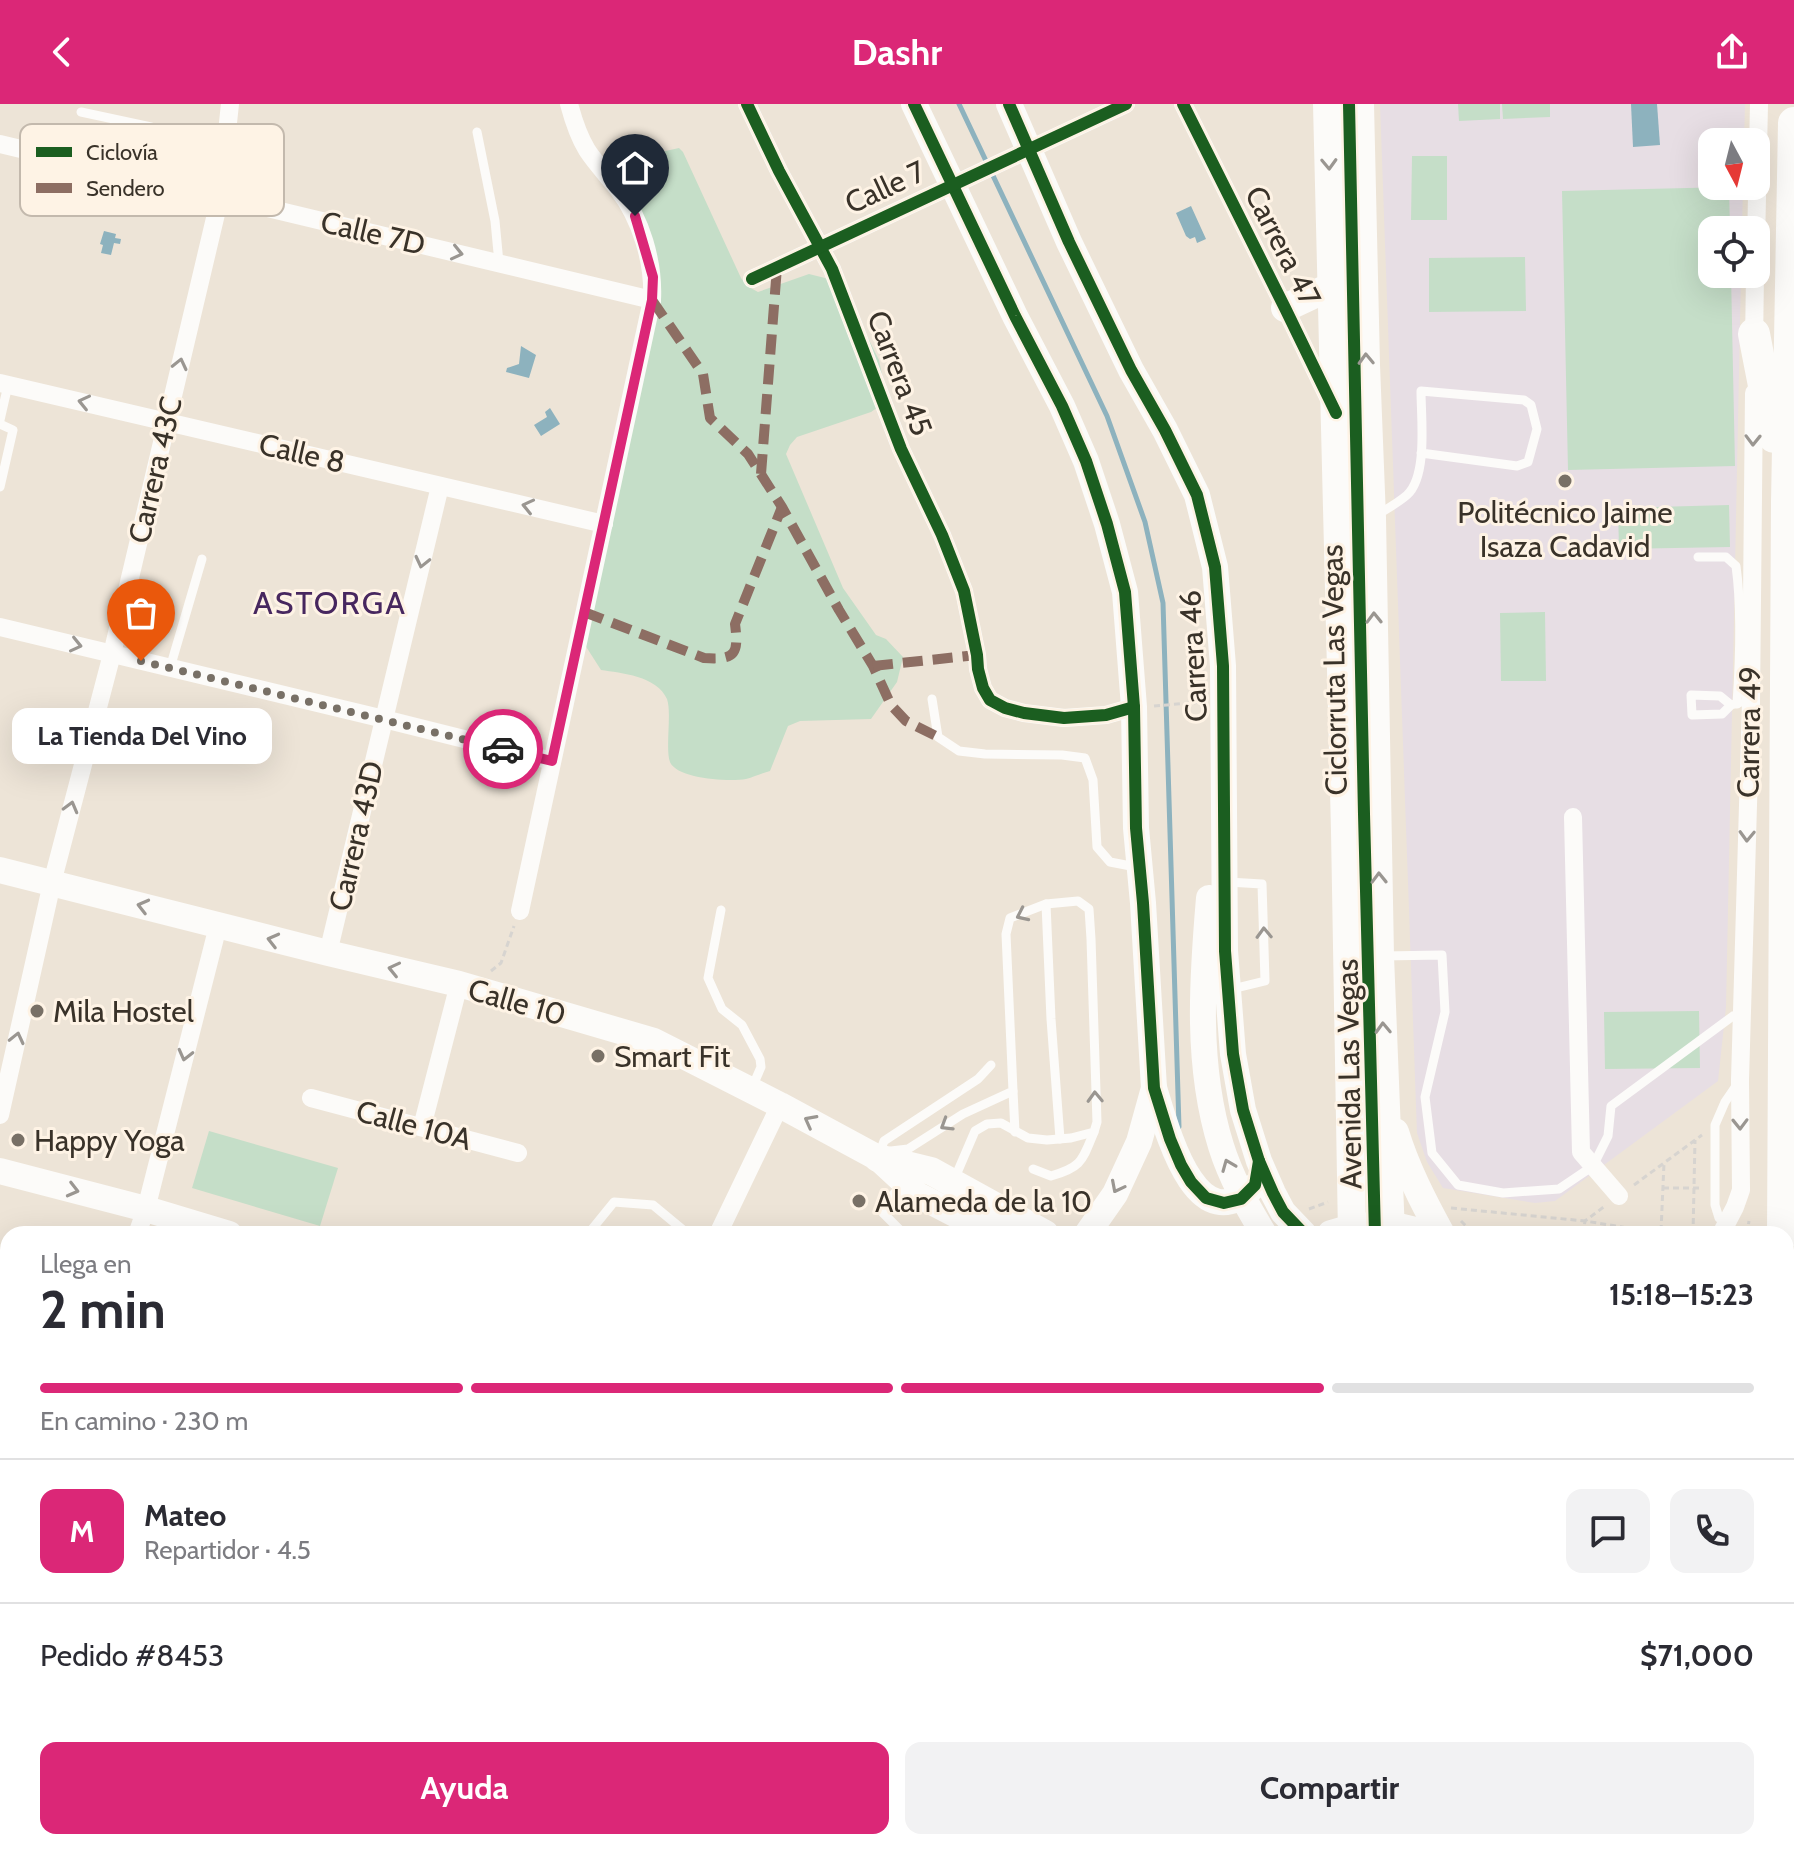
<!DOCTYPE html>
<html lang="es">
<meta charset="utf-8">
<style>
body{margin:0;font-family:Cabin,sans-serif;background:#f2f2f3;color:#2b2b33;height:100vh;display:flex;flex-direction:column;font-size:30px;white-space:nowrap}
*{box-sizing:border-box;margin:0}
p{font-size:26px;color:#7c7c81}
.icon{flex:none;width:44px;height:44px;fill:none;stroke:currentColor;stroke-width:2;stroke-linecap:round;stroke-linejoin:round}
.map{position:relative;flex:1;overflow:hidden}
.drawer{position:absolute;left:0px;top:1122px;width:1794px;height:624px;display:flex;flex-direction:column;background:#fff;border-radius:24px 24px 0 0;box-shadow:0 8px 32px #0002}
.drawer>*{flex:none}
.needle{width:52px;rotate:173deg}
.tools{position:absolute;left:1698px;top:24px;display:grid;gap:16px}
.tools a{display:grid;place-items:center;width:72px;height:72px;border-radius:16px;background:#fff;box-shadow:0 8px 32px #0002;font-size:40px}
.pin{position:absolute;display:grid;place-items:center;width:68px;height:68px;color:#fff;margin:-82px -34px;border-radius:50% 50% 50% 0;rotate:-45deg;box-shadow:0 0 8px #0007}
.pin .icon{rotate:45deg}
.courier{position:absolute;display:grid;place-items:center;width:80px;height:80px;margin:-40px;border:6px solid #db2777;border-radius:50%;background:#fff;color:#222;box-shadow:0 2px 10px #0007}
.bubble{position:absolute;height:56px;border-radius:16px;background:#fff;box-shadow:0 8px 32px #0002;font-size:26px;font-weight:800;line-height:56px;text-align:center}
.summary em{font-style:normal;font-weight:800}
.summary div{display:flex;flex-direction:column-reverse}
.summary{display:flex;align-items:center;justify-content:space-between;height:136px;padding:0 40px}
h1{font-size:52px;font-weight:800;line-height:60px}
.bar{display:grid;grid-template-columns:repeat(4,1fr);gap:12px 8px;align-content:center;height:96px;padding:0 40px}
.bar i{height:10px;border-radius:6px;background:#e1e1e2}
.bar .on{background:#db2777}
.bar p{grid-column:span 4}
.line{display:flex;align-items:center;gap:20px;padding:0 40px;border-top:2px solid #e1e1e2}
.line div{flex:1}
.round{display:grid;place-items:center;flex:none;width:84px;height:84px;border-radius:16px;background:#f2f2f3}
.primary-button{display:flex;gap:16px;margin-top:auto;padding:16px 40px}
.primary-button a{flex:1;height:92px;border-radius:16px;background:#db2777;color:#fff;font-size:32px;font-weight:800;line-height:92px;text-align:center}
.primary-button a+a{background:#f2f2f3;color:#2b2b33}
header{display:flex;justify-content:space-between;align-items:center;height:104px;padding:0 40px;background:#db2777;color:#fff;font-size:36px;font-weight:800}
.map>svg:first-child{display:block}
</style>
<header><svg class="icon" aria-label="back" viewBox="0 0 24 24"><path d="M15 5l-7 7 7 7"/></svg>Dashr<svg class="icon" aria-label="share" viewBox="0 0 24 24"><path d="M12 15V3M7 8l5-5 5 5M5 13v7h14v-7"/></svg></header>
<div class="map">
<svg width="1794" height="1746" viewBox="0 0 1794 1746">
<rect width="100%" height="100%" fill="#ede4d7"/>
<path fill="#e7dee4" d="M1380 0H1745L1744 38H1712V82H1743L1742 126H1712V170H1741L1726 903 1718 977 1555 1097 1535 1099 1443 1084 1427 1058 1417 1029Z"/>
<g fill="#c5dec8">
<path d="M1458 0H1500V15L1459 17Z"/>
<path d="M1502 0H1550V13L1503 15Z"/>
<path d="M679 44 683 48 741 174 747 182 758 188 809 170 825 174 848 187 857 212 879 256 884 281 881 301 871 308 797 333 790 341 786 350 843 484 876 531 886 535 903 553 897 578 871 615 800 617 788 622 770 667C762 669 754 673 746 675 729 678 677 675 670 658 665 644 672 609 667 595 657 572 621 569 601 566L585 541 656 215 632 91 616 67 625 56Z"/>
<path d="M1412 52H1447V116H1411Z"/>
<path d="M1729 83 1730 126H1712V170H1731L1735 362 1568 366 1562 87Z"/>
<path d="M1525 153 1526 207 1429 208V154Z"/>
<path d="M1729 401 1730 443 1619 445 1618 404Z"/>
<path d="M1545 508 1546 577H1501L1500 509Z"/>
<path d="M1699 907 1700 964 1605 965 1604 908Z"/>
<path d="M209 1027 338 1064 320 1122 192 1084Z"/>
</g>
<g fill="#8db2be">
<path d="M1631 0H1657L1660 41 1633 43Z"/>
<path d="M1191 102 1206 135 1197 139 1195 133 1190 135 1186 132 1176 109Z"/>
<path d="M104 127 116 130 115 134 121 135 120 140 114 139 111 151 101 149 103 141 100 140Z"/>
<path d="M521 242 536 251 529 274 506 268 507 264 519 260Z"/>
<path d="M550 304 560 320 541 332 534 321 547 313 545 308Z"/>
</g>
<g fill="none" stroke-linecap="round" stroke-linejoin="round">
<g stroke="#8db2be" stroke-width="5">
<path d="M959 0 1107 312 1145 418 1163 499 1179 1023"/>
<path d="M1484 1126 1519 1130"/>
<path d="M0 1156 8 1164"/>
</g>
<g stroke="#d7d4d0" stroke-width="3" stroke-dasharray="6 4" stroke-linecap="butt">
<path d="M1154 602 1202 598"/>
<path d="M491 867 501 859 514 822"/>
<path d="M1634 1081 1702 1031"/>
<path d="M1663 1084H1702"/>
<path d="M1451 1104 1585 1117 1665 1130"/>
<path d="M1309 1105 1328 1098"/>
<path d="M1461 1117 1474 1130"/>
<path d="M1661 1127 1664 1059"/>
<path d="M1583 1130 1585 1117 1605 1102"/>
<path d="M1693 1130 1695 1036"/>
<path d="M1747 1130 1749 1117"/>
<path d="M182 1746 184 1738"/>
</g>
<g stroke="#fcfbf9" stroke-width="9">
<path d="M81 8 151 23 157 27 158 32 147 76"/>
<path d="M477 28 495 117 499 159"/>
<path d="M0 316 8 281"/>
<path d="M0 320 13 326 0 383"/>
<path d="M1375 412C1385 406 1398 399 1407 391 1428 372 1421 314 1421 287L1524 296 1531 301 1537 325 1528 358 1517 362 1421 349"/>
<path d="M1698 453H1726L1736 462C1742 506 1740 556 1737 600"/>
<path d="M170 564 202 455"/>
<path d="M932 595 938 633 959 647 985 650 1062 651 1085 654 1093 676 1097 743 1110 758 1136 763"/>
<path d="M1731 601 1720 592 1691 591 1692 611 1722 610 1731 601 1739 599"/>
<path d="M1228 778 1262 780 1265 877 1232 885"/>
<path d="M1046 800 1051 915 1060 1035"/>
<path d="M721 806 708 874 722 905 742 921 760 955 761 963 751 986"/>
<path d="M1383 852 1442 851 1445 908 1425 993 1432 1049 1458 1081 1503 1089 1559 1085 1593 1062 1608 1032 1611 1002 1733 912 1742 910"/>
<path d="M1013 987 1015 1028"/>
<path d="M891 1047 908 1045 963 1010 1013 987 1006 830 1010 814 1046 800 1078 797 1089 805 1091 835 1097 1018 1094 1028 1071 1034 1047 1036 1028 1034 1001 1019 987 1020 975 1027 954 1076"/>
<path d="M880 1048 884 1037 978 975 991 961"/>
<path d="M1033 1065 1051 1072C1082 1063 1082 1057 1094 1028"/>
<path d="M902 1081 881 1103 883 1109 904 1130"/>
<path d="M1727 1120 1719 1114 1715 1101V1021L1725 998 1738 979"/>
<path d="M588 1130 614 1098 653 1101 688 1130"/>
<path d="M724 1746 729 1738"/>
</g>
<g stroke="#fcfbf9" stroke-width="18">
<path d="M747 0 779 67 832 165 901 345 942 431 964 487 977 551 978 565 983 584 990 596 1005 604 1024 609 1064 614 1106 611 1134 603"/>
<path d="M1183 0 1285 204 1329 295"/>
<path d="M0 40 652 196"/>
<path d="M1756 139 1759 0"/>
<path d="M752 175 1126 0"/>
<path d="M1754 240 1755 170"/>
<path d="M0 279 604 420"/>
<path d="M0 523 384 615 552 657"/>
<path d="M1573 713 1581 1048 1619 1092"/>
<path d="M520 807 652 196C654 158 641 115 618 85 608 72 596 60 587 46 579 33 573 15 569 0"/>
<path d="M328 849 440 382"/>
<path d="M311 994 518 1049"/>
<path d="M0 1011 52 779 112 550 220 93 230 0"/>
<path d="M422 1023 459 880"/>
<path d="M137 1130 146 1105 218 822"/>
<path d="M718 1130 780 1001"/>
<path d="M1721 1130 1735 1103 1741 1086 1740 976 1751 598 1754 289"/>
<path d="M0 1217 8 1227"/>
<path d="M0 1300 8 1302"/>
<path d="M0 1483 8 1484"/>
<path d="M0 1615 8 1581"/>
<path d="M0 1663 8 1665"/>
<path d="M373 1738 413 1746"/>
<path d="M324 1746 326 1738"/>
<path d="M514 1746 516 1738"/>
<path d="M873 1746 889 1738"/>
<path d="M1731 1746V1738"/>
</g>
<g stroke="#fcfbf9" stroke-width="26">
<path d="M914 0 1015 212 1062 302 1086 357 1107 420 1125 488 1134 603 1136 724 1143 799 1154 984 1139 1038 1115 1090 1087 1130"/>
<path d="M1009 0 1069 138 1131 266 1165 326 1197 391 1215 463 1223 562 1225 847 1233 950 1243 1006 1259 1057 1273 1089 1283 1108 1304 1130"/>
<path d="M0 766 328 849 459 880 654 937 780 1001 878 1054 918 1091 993 1130"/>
<path d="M1209 794C1202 876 1196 962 1221 1042 1231 1074 1247 1102 1264 1130"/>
<path d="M1154 984C1166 1022 1195 1140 1253 1083"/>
<path d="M0 1067 146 1105 229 1130"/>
<path d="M1786 1264 1794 1265"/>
<path d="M1786 1291 1794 1292"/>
<path d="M997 1746 1010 1741 1043 1738"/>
</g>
<g stroke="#fcfbf9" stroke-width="28">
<path d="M1327 0 1345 727 1352 1130"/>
<path d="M1360 0 1366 261 1372 414 1380 852 1391 1130"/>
<path d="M1285 204 1332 182"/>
<path d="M1395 1028C1406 1064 1423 1097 1441 1130"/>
<path d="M878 1054 931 1067 1045 1130"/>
<path d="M1331 1130C1363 1120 1392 1118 1424 1130"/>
<path d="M1370 1738V1746"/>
<path d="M1408 1738V1746"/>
</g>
<g stroke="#fcfbf9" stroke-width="32">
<path d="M1754 230 1774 333"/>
<path d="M1783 1130 1787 398 1794 19"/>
<path d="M1765 1738 1767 1746"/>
</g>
<g stroke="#8d6e63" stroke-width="10" stroke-dasharray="20 10" stroke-linecap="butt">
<path d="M652 196 703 270 710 314 748 350 782 403 839 506 873 562 891 601 906 617 938 633"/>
<path d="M761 370 777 163"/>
<path d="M584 508 704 554C735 556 739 551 735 520L782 403"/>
<path d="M873 562 977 551"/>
</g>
<g stroke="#fef3e5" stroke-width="17">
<g id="cycleway">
<path d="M747 0 779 67 832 165 901 345 942 431 964 487 977 551 978 565 983 584 990 596 1005 604 1024 609 1064 614 1106 611 1134 603"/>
<path d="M914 0 1015 212 1062 302 1086 357 1107 420 1125 488 1134 603 1136 724 1143 799 1154 984 1170 1035 1181 1061 1191 1078 1206 1094 1224 1099 1241 1095 1255 1081 1259 1057"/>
<path d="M1009 0 1069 138 1131 266 1165 326 1197 391 1215 463 1223 562 1225 847 1233 950 1243 1006 1259 1057 1273 1089 1283 1108 1304 1130"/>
<path d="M1183 0 1285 204 1336 309"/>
<path d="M1349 0 1364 710 1375 1130"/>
<path d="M752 175 1126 0"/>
</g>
</g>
<use href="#cycleway" stroke="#1b5e20" stroke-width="12"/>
</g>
<defs><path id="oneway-chevron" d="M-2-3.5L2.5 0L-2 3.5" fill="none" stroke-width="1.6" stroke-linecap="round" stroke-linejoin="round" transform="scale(2)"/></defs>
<g stroke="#9a9691">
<use href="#oneway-chevron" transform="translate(1329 60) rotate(88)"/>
<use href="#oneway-chevron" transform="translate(457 149) rotate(13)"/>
<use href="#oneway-chevron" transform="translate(1366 255) rotate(-92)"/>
<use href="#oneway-chevron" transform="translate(180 260) rotate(-77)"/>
<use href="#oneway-chevron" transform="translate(84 298) rotate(-167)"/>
<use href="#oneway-chevron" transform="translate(1753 336) rotate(91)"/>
<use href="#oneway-chevron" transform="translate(528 402) rotate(-167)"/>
<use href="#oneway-chevron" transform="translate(422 458) rotate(103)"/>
<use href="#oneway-chevron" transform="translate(1374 514) rotate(-91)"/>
<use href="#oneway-chevron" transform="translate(76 541) rotate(13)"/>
<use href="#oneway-chevron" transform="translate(71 703) rotate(-75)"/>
<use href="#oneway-chevron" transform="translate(1747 732) rotate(92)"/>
<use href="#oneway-chevron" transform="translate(1379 774) rotate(-91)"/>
<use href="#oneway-chevron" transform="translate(143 802) rotate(-166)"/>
<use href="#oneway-chevron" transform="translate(1022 811) rotate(155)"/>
<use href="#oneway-chevron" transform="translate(1264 829) rotate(-92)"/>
<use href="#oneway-chevron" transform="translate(273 836) rotate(-166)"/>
<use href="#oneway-chevron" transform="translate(394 865) rotate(-167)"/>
<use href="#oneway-chevron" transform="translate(1383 924) rotate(-92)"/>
<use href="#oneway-chevron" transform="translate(17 934) rotate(-77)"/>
<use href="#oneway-chevron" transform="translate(185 951) rotate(104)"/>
<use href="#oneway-chevron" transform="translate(1095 993) rotate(-92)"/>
<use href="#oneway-chevron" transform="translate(810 1017) rotate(-152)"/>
<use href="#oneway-chevron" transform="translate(1740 1020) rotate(89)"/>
<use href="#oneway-chevron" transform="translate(946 1021) rotate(148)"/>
<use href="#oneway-chevron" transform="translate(1228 1061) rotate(-112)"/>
<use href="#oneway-chevron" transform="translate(1117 1083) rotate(117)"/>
<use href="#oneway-chevron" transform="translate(73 1086) rotate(14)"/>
</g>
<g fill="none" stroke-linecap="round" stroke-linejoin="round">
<path stroke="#787066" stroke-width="8" stroke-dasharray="0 14.4" d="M141 557 503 645"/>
<path stroke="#db2777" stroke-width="10" d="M503 645 552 657 652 196 653 173 635 112"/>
</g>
<g fill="#787066" stroke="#fef3e5" stroke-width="3">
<circle cx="1565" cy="377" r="8"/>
<circle cx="37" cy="907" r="8"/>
<circle cx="598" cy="952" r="8"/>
<circle cx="18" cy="1036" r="8"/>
<circle cx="859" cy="1097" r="8"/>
</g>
<g text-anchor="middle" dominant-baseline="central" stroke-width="6" stroke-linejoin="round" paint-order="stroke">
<g font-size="30" fill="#393229" stroke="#fef3e5">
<text transform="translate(885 83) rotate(-25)">Calle 7</text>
<text transform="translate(373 129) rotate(13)">Calle 7D</text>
<text transform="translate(1283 142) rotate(63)">Carrera 47</text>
<text transform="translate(900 269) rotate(69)">Carrera 45</text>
<text transform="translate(302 349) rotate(13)">Calle 8</text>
<text transform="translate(155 366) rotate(-77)">Carrera 43C</text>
<text transform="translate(1193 552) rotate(-93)">Carrera 46</text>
<text transform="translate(1334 566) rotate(-91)">Ciclorruta Las Vegas</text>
<text transform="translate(1749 628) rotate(-89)">Carrera 49</text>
<text transform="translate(356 732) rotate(-77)">Carrera 43D</text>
<text transform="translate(517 898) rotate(16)">Calle 10</text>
<text transform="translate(1349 970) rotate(-91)">Avenida Las Vegas</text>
<text transform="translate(414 1021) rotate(15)">Calle 10A</text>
</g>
<g font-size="30" fill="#393229" stroke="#fef3e5" text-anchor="start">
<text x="1565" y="408" text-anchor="middle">Politécnico Jaime<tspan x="1565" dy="34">Isaza Cadavid</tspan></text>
<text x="53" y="907">Mila Hostel</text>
<text x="614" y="952">Smart Fit</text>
<text x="34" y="1036">Happy Yoga</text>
<text x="875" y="1097">Alameda de la 10</text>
</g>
<g font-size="32" letter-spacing="2" fill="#47275f" stroke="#fef3e5">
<text x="330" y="498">ASTORGA</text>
</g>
</g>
<rect x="20" y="20" width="264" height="92" rx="12" fill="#fef3e5" stroke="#c3b9ad" stroke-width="2"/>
<rect x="36" y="43" width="36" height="10" fill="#1b5e20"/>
<rect x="36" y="79" width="36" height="10" fill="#8d6e63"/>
<g font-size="22" fill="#393229">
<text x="86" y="56">Ciclovía</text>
<text x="86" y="92">Sendero</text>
</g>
</svg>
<div class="tools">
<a><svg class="needle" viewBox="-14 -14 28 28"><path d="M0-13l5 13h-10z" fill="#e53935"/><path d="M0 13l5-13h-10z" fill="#7c7c81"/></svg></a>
<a><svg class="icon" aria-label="locate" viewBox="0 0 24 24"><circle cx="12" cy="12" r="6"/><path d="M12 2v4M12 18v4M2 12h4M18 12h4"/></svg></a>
</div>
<div class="pin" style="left:141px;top:557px;background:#ea580c"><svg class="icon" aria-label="bag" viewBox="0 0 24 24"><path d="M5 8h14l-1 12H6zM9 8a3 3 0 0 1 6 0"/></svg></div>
<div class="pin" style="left:635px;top:112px;background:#1f2937"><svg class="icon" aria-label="home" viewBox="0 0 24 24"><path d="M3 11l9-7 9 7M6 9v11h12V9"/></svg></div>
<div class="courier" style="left:503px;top:645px"><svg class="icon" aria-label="car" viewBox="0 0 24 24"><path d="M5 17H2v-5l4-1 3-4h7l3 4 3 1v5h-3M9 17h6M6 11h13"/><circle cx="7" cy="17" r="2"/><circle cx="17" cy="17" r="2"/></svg></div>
<div class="bubble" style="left:12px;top:604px;width:260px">La Tienda Del Vino</div>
<section class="drawer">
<div class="summary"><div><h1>2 min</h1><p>Llega en</p></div><em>15:18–15:23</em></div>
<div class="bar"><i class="on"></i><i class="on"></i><i class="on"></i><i></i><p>En camino · 230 m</p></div>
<div class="line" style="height:144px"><b class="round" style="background:#db2777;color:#fff">M</b><div><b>Mateo</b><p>Repartidor · 4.5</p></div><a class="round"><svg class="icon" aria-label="chat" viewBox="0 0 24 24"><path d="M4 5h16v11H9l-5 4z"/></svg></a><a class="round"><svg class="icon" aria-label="phone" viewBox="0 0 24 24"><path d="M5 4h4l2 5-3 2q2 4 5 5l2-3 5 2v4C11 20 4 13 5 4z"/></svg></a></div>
<div class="line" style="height:104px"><div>Pedido #8453</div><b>$71,000</b></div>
<div class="primary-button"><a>Ayuda</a><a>Compartir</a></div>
</section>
</div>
